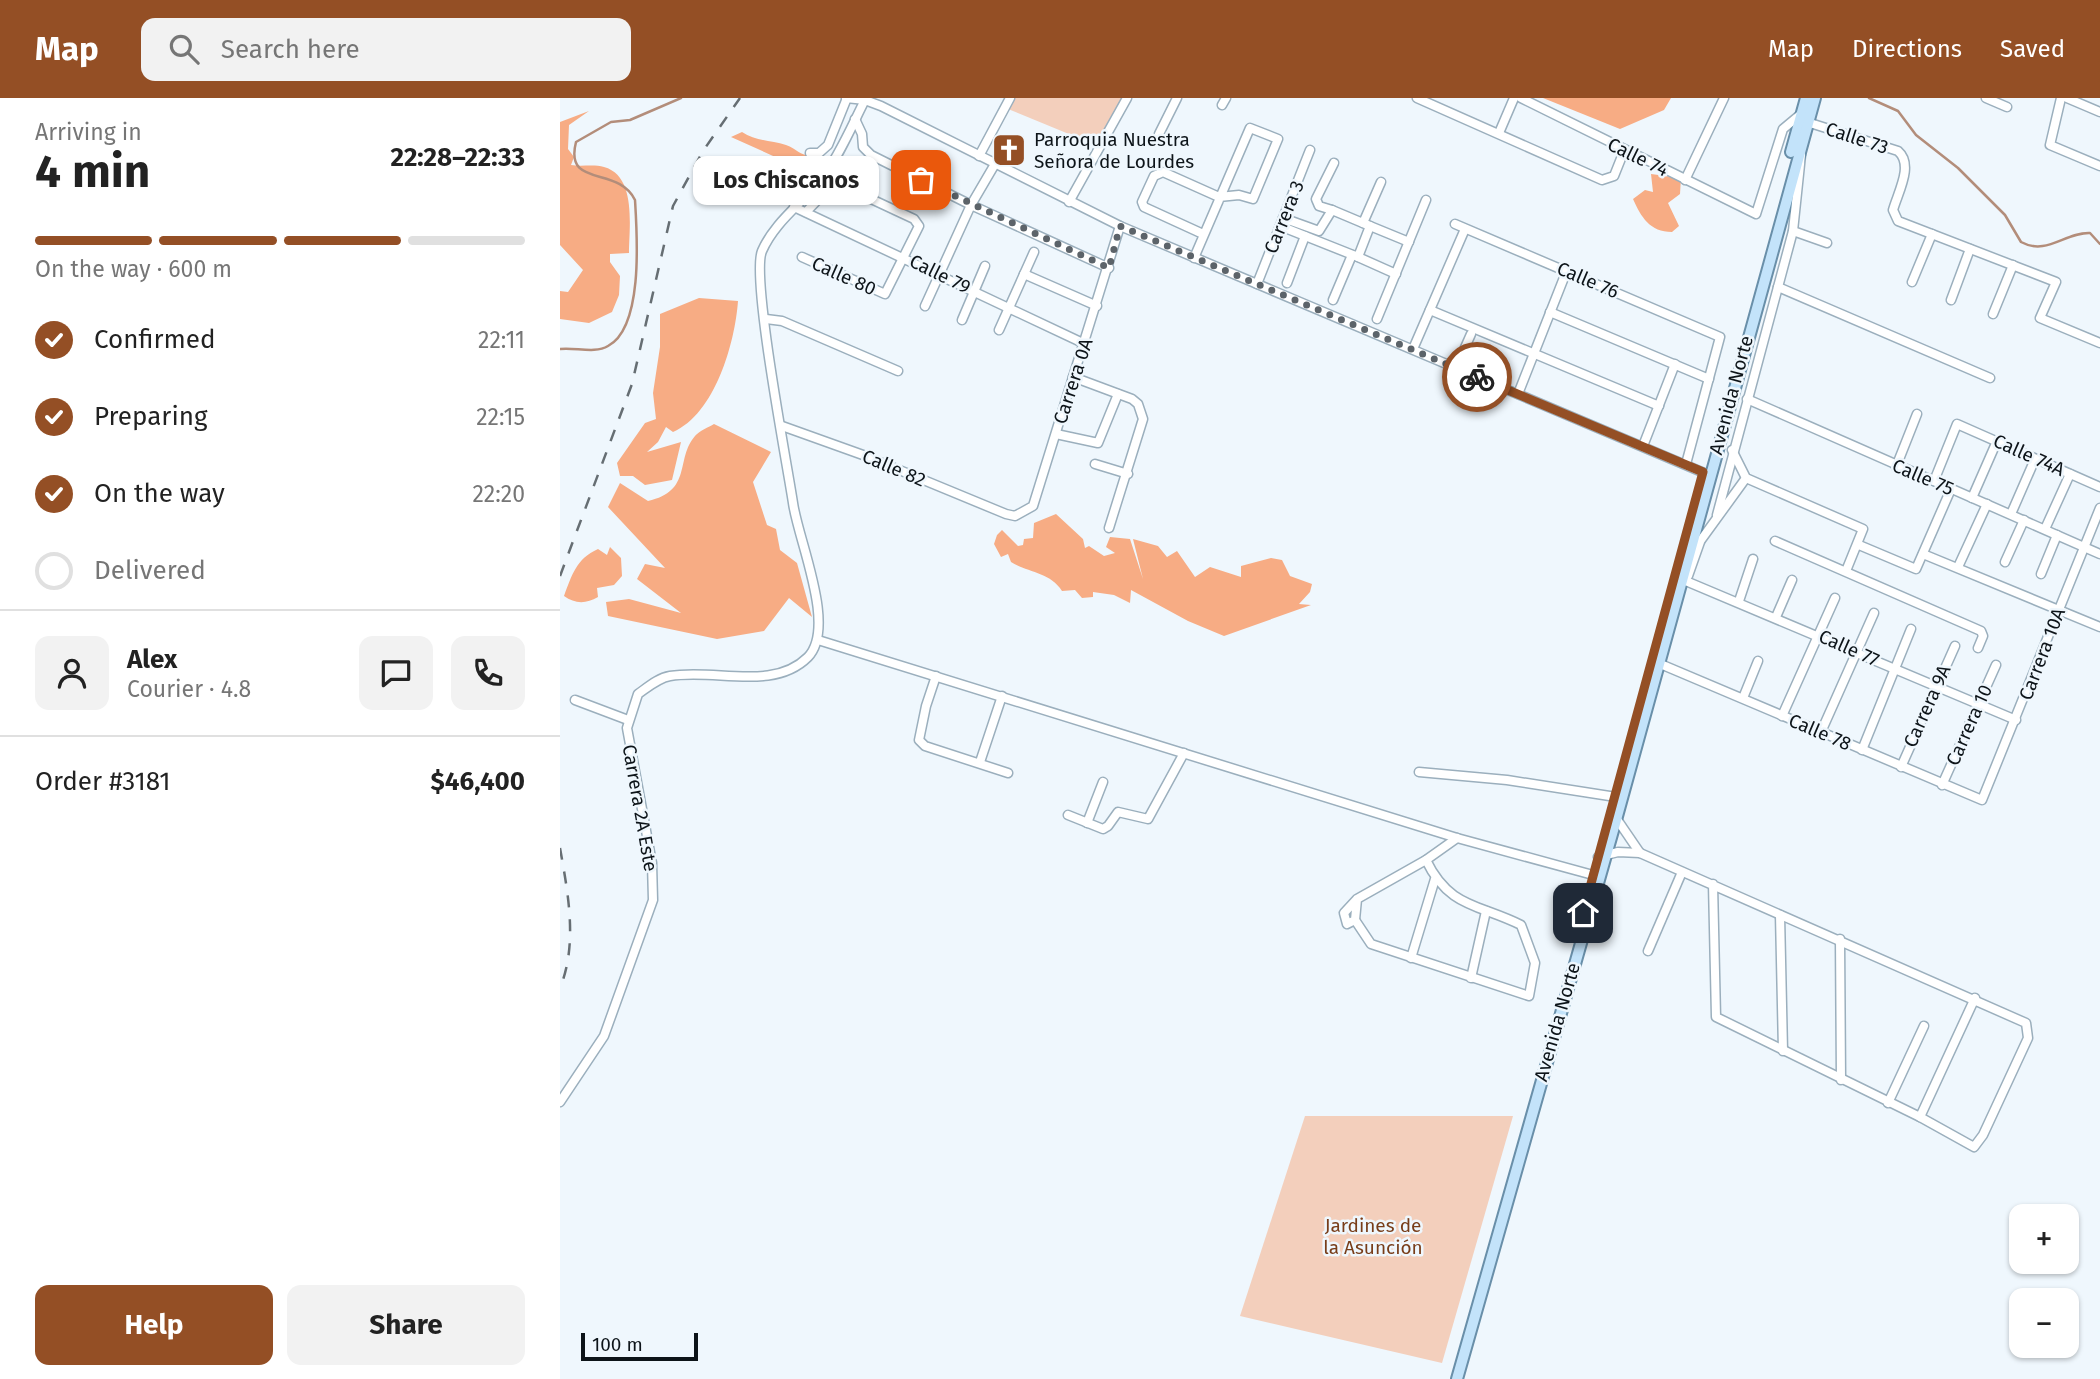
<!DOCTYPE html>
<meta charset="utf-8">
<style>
body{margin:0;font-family:"Fira Sans",sans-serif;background:#f2f2f2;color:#222;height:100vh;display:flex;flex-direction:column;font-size:26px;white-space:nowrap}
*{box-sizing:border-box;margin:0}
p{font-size:23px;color:#767676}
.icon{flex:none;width:38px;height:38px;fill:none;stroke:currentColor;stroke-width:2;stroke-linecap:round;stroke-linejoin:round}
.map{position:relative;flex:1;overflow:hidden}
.panel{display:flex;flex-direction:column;background:#fff;width:560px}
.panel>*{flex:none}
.tools{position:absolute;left:1449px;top:1106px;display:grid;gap:14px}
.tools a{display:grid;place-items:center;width:70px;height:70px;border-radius:14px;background:#fff;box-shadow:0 2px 5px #0004;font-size:35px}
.scale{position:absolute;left:21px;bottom:18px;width:117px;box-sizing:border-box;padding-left:7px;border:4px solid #0d1419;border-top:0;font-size:19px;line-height:24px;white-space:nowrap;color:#0d1419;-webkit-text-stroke:5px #eff7fd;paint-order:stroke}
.pin{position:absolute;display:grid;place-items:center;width:60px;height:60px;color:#fff;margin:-30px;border-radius:14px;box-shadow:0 4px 10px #0006}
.courier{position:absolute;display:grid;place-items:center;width:70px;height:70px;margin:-35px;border:5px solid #944f25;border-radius:50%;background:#fff;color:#222;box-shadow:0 2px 9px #0007}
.bubble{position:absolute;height:49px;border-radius:14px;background:#fff;box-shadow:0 2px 5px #0004;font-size:23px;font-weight:700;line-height:49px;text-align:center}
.headline em{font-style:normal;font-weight:700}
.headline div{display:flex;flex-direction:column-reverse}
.headline{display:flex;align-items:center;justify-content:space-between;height:119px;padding:0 35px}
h1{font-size:46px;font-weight:700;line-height:52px}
.bar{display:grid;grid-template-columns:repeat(4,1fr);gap:10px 7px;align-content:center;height:84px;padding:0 35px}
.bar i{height:9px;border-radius:5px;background:#e0e0e0}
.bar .current{background:#944f25}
.bar p{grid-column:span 4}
.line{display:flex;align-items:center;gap:18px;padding:0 35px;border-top:2px solid #e0e0e0}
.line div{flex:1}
.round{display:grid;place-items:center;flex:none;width:74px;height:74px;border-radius:14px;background:#f2f2f2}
ol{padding:0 35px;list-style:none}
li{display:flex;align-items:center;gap:21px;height:77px}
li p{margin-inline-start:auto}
li .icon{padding:7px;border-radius:50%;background:#944f25;color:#fff;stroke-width:4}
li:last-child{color:#767676}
li i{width:38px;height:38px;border:4px solid #e0e0e0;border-radius:50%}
.button{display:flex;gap:14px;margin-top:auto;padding:14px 35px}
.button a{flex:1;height:80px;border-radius:14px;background:#944f25;color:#fff;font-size:28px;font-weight:700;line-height:80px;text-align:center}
.button a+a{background:#f2f2f2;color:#222}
header{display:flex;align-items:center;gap:42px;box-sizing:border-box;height:98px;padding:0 35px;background:#944f25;color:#fff}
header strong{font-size:33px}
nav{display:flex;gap:38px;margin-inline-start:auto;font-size:24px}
.search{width:490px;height:63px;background:#f2f2f2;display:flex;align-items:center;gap:18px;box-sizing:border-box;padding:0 24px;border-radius:14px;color:#767676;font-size:26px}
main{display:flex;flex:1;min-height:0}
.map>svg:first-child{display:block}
</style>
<header>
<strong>Map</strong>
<div class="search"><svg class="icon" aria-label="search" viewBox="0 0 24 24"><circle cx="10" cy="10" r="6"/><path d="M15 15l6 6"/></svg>Search here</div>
<nav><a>Map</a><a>Directions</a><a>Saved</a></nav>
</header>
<main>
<section class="panel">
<div class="headline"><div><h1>4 min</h1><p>Arriving in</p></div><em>22:28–22:33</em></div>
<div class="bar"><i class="current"></i><i class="current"></i><i class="current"></i><i></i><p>On the way · 600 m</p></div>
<ol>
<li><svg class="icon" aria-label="check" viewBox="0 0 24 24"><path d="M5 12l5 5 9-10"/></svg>Confirmed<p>22:11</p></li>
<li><svg class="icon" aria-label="check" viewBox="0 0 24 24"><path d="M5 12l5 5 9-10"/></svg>Preparing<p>22:15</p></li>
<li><svg class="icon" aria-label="check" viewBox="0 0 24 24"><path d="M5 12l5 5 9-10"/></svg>On the way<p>22:20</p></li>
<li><i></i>Delivered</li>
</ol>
<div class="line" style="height:126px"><a class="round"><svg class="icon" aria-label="person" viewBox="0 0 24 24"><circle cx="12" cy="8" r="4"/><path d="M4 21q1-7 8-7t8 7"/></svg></a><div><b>Alex</b><p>Courier · 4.8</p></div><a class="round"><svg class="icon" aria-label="chat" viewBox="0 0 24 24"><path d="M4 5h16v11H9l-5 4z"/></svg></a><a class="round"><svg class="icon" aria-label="phone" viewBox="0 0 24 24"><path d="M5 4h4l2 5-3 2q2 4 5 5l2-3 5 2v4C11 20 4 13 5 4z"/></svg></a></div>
<div class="line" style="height:91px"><div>Order #3181</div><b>$46,400</b></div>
<div class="button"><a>Help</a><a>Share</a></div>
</section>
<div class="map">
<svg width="1540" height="1281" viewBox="0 0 1540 1281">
<rect width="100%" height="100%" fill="#eff7fd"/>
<g fill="#f3cfbc">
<path d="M454 0H564L538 48 448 11Z"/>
<path d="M745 1018H953L882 1265 680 1218Z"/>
</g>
<g fill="#f7ac84">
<path d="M983 0H1111L1104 12 1060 31Z"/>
<path d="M29 13 9 27 8 51 14 59 11 67C21 69 34 66 44 69 77 78 69 130 69 155L50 156V164L60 178 59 197 52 214 29 225 0 221V193L8 194 23 172 0 147V24Z"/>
<path d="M182 34C195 43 211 42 226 47 237 51 239 57 252 58L265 74 262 80 171 39Z"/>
<path d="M1091 76 1121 80 1120 96 1108 105 1119 128 1112 134C1090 134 1081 119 1073 101L1085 92 1093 94Z"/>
<path d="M139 200 178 203C175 245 155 316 113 334L106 329 98 344 87 354 121 344 112 382 85 387 73 378H60L57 365 85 325 96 321 93 295 100 249V216Z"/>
<path d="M154 326 211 354 193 384 207 427 216 431 220 452 237 465 252 519 229 500 204 533 157 541 48 518 46 504 69 501 121 515 77 481 85 466 105 470 48 409 60 385 88 403C133 393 115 361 135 338 139 333 149 329 154 326Z"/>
<path d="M496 416 523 441 525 450 529 448 544 458 555 455 546 449 550 439 570 441 583 481 573 441 598 448 607 459 617 453 635 479 650 469 681 479V468L711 460 722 462 730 478 752 486 750 494 739 506 751 507 664 538 628 523 571 492 570 505 554 497 533 494V499L522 500 515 492 502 493C490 474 468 475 451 464L448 456 441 459 434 446 437 437 442 432 458 448 463 447 464 441 473 440 474 425Z"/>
<path d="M50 449 61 460 62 478 54 487 37 490 38 499C26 506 15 506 4 498 12 477 16 461 38 451L47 457Z"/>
</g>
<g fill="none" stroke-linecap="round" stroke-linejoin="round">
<g stroke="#b38d7a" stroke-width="2.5">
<path d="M1309 0 1338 13 1356 37 1398 70 1445 117 1461 144C1487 158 1505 134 1530 135L1540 146"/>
<path d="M0 251C15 249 35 256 48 248 84 229 77 136 75 102 58 67 4 91 16 44L51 24 70 22 121 0"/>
</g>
<g stroke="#9bafbd" stroke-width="11">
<g id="minor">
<path d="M286 0 305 2 321 8 560 128 1149 377"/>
<path d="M857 0 1042 82 1054 78 1064 53"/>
<path d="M961 0 1196 116 1223 31 1241 16"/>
<path d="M1426 0 1447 9"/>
<path d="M1501 0 1490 47 1540 68"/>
<path d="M1507 0 1540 14"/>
<path d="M662 7 666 0"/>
<path d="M295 21 302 36 303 49 311 57 411 107 549 170"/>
<path d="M1247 24 1338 53C1354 67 1338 94 1333 112L1338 123 1496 184 1480 220 1540 245"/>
<path d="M939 35 954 0"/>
<path d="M599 36 617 0"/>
<path d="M250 55H259L268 47 287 0"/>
<path d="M419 58 450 0"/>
<path d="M1125 82 1164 0"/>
<path d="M509 104 567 0"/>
<path d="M234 109 525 246"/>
<path d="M772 112 759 108 756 101 774 65"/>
<path d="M246 114 275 84"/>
<path d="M803 125 821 84"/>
<path d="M895 126 1160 239 1126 366"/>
<path d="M720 128 798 159 810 128 772 112 759 133 723 120"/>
<path d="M810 128 849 144"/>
<path d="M1233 133 1267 145"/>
<path d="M242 159 325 196 359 128 354 121 264 79"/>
<path d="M798 159 836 176"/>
<path d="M634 160 690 30 718 41 693 101 679 97 659 99 603 74 594 78 582 104 584 109 643 136"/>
<path d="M464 176 537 208"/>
<path d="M1352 184 1372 136"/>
<path d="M727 185 745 138"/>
<path d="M697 186 750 52"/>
<path d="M1218 189 1430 280"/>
<path d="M773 202 792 157"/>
<path d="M1391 202 1410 151"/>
<path d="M365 208 411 107 435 66"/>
<path d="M870 212 1099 308"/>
<path d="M990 214 1149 281"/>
<path d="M1433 216 1453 167"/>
<path d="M206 221 222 223 338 273"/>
<path d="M817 221 866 102"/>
<path d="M402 222 425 168"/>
<path d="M439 232 474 154"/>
<path d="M853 251 905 131"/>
<path d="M896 270 911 236"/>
<path d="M513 279 572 301 578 306 583 321 549 430"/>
<path d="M958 296 1007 172"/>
<path d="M1187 301 1540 456"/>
<path d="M222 328 303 357 446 416 455 418 473 408 560 128"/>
<path d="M496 336 538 345 558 296"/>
<path d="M1083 348 1115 266"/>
<path d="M1172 352 1186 380 1303 431 1286 473"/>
<path d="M535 366 568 376"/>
<path d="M1336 369 1357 316"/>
<path d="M1374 383 1397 326 1540 389"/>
<path d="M1412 400 1437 343"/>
<path d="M1451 416 1475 361"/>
<path d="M1157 417 1233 133 1241 57"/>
<path d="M1485 431 1510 376"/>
<path d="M1215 443 1421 533 1423 538 1418 550"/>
<path d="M1299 447 1356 471 1391 391"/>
<path d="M1131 450 1141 442 1186 380"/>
<path d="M1363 456 1540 529"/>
<path d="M1445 464 1464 422"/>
<path d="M1398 469 1427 406"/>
<path d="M1481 476 1497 437"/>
<path d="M1128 478 1140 444"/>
<path d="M1121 481 1456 622"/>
<path d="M1179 503 1193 461"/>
<path d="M1216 519 1232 482"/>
<path d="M258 542 897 740 1033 777"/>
<path d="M1098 565 1422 702 1540 410"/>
<path d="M376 578 366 608 359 642 365 648 448 675"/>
<path d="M1183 600 1198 563"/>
<path d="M15 602 68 622"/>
<path d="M1222 618 1275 500"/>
<path d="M1261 634 1314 515"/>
<path d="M1302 652 1351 531"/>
<path d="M420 664 442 598"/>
<path d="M1341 669 1395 548"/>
<path d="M859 674 947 682 1056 699"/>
<path d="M1382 687 1436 567"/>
<path d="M1052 714 1080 755"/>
<path d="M508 717 543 731 548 728 558 714 588 721 624 655"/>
<path d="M527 725 543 684"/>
<path d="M1038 759 1058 754 1080 755 1466 925 1468 940 1423 1037 1414 1049 1360 1019 1156 919 1153 786"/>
<path d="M797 801 795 822 787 826 784 815 797 801 866 762 897 740"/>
<path d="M1220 817 1223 953"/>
<path d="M795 822 811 846 969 898 975 865 961 827C919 806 889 810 866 762"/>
<path d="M1280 841 1281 982"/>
<path d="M1088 853 1122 774"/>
<path d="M851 860 875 781"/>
<path d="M911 880 926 813"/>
<path d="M0 1004 44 938 93 802 92 765 67 630 78 596C88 589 98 580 110 578 155 570 213 594 248 559 277 529 238 442 233 405 227 365 191 179 202 153 215 123 243 105 263 79 280 57 293 25 306 0"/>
<path d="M1328 1005 1364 928"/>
<path d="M1360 1019 1415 900"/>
</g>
</g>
<g stroke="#698fa9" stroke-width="14">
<g id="major">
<path d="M1231 54 1246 0"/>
<path d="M897 1281 1056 722 1255 0"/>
</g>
</g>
<use href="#minor" stroke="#fff" stroke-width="8"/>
<use href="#major" stroke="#c3e3fa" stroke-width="10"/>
<g stroke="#666e73" stroke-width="2.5" stroke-dasharray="12 12" stroke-linecap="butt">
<path d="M0 478 72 286 113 108 143 53 180 0"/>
<path d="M0 750C8 795 18 846 0 890"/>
</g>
</g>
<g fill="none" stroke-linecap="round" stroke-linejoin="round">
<path stroke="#5c6369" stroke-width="7" stroke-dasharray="0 12.6" d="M361 82 549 170 560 128 917 279"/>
<path stroke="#944f25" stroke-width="9" d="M917 279 1143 374 1023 815"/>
</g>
<defs>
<g id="church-square" transform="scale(1.75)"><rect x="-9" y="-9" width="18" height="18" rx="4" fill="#944f25" stroke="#eff7fd"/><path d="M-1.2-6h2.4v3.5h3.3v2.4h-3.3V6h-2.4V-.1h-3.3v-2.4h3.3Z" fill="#fff"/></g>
</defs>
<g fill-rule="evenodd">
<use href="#church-square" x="449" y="52"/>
</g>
<g text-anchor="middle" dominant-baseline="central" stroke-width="5" stroke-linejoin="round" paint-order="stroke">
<g font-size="19" fill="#0d1419" stroke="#eff7fd">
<text transform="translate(1297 40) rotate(18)">Calle 73</text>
<text transform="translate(1078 59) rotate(26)">Calle 74</text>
<text transform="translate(724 119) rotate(-68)">Carrera 3</text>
<text transform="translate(380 176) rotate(26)">Calle 79</text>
<text transform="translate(284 178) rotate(24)">Calle 80</text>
<text transform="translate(1028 182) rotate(23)">Calle 76</text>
<text transform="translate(513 283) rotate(-72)">Carrera 0A</text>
<text transform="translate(1171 297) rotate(-75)">Avenida Norte</text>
<text transform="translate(1469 357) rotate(24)">Calle 74A</text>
<text transform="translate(334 370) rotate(23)">Calle 82</text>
<text transform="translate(1363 379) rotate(23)">Calle 75</text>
<text transform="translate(1289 550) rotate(24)">Calle 77</text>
<text transform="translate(1482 556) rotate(-69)">Carrera 10A</text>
<text transform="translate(1367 608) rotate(-66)">Carrera 9A</text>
<text transform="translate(1409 627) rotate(-66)">Carrera 10</text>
<text transform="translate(1260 634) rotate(23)">Calle 78</text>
<text transform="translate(80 710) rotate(80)">Carrera 2A Este</text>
<text transform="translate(997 924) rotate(-74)">Avenida Norte</text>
</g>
<g font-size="19" fill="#0d1419" stroke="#eff7fd" text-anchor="start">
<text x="474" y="41">Parroquia Nuestra<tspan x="474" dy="22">Señora de Lourdes</tspan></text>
</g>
<g font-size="19" fill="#783d19" stroke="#eff7fd">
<text x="813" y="1127">Jardines de<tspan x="813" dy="22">la Asunción</tspan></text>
</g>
</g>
</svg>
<div class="tools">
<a>+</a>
<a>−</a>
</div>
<div class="scale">100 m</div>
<div class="pin" style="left:361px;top:82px;background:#ea580c"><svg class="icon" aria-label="bag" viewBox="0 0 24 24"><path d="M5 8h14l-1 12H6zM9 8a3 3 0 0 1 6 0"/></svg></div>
<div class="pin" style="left:1023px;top:815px;background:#1f2937"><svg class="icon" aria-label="home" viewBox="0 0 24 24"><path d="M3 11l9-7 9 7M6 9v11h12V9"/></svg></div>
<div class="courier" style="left:917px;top:279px"><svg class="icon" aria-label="bike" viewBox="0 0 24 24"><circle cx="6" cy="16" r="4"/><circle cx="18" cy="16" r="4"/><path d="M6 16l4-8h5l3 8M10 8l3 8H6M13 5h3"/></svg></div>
<div class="bubble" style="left:133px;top:58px;width:186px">Los Chiscanos</div>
</div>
</main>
